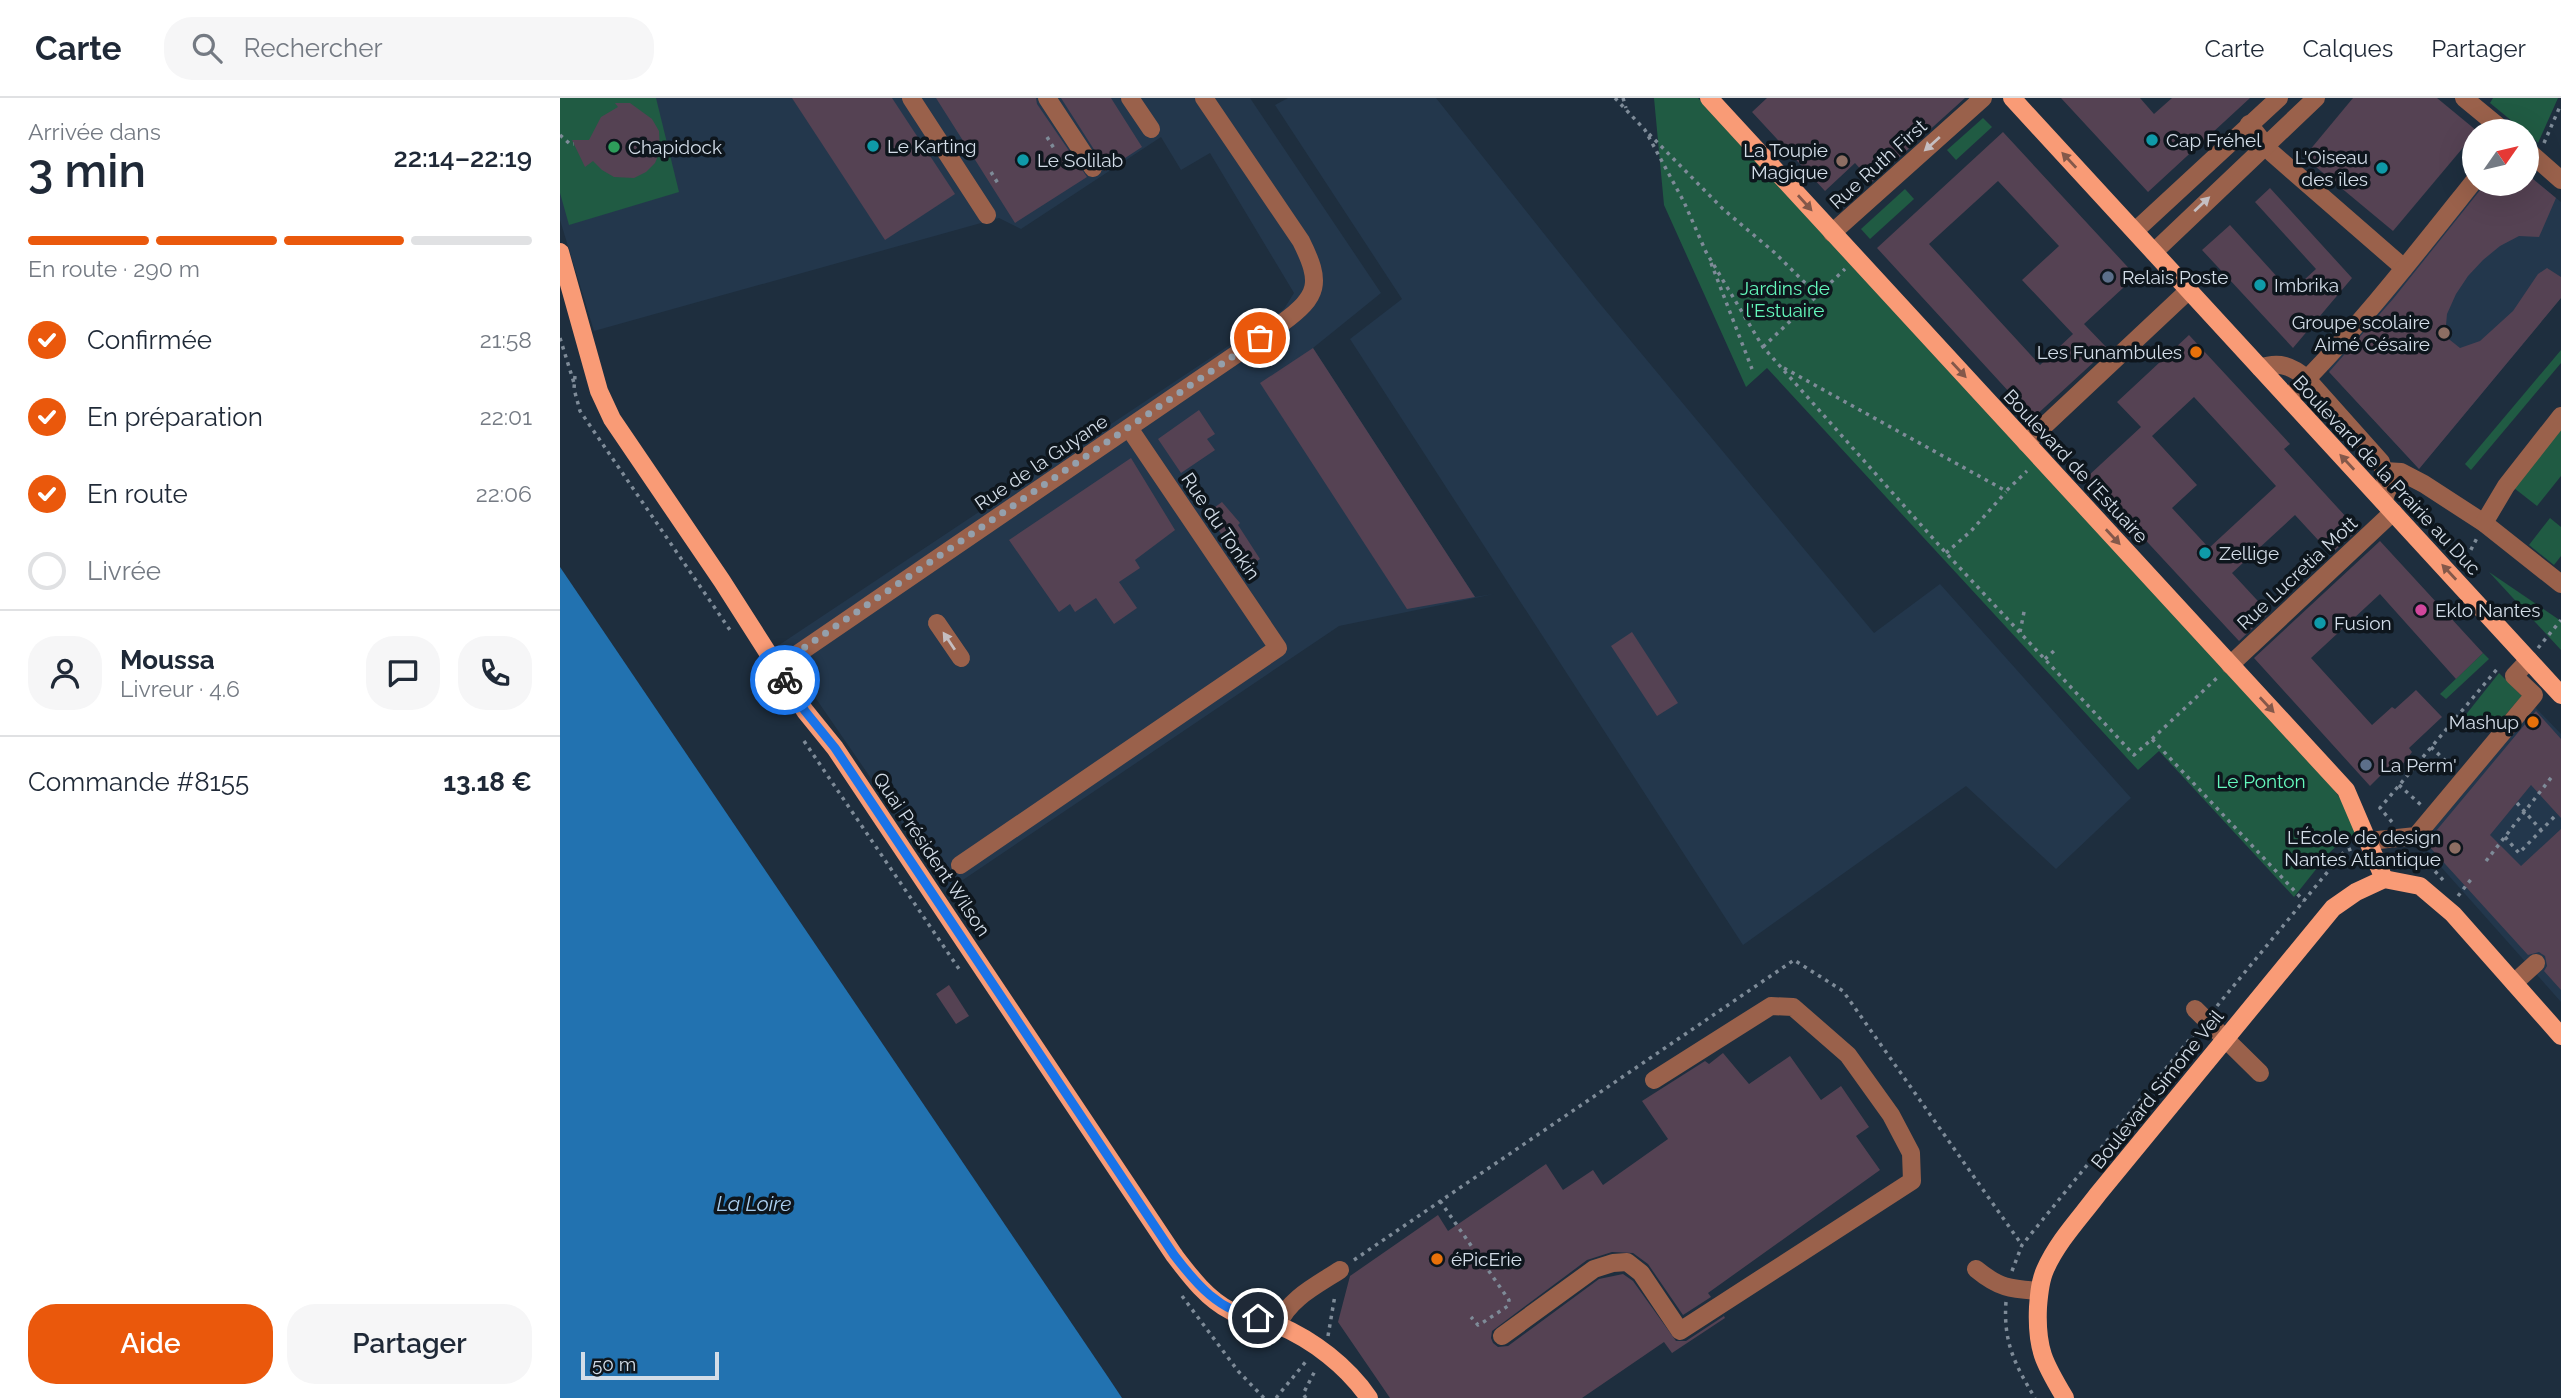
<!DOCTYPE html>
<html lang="fr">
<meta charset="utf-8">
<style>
body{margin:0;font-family:Raleway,sans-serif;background:#f6f6f7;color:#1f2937;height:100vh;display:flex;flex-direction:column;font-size:26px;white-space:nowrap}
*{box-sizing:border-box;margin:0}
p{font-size:23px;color:#747a83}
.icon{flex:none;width:38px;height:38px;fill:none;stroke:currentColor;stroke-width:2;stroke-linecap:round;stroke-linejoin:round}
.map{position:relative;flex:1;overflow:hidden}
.panel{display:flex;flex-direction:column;background:#fff;width:560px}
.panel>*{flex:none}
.needle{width:46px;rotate:56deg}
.fabs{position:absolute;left:1902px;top:21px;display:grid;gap:14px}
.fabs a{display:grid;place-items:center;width:77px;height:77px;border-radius:50%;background:#fff;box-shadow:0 7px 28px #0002;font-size:35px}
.scale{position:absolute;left:21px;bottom:18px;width:138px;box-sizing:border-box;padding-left:7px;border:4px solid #d3dde8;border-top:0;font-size:19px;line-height:24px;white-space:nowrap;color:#d3dde8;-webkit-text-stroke:5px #0e161d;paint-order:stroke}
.pin{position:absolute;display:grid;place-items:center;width:60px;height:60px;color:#fff;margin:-30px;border:4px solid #fff;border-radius:50%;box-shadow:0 2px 7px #0007}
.courier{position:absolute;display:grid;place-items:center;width:70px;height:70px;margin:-35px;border:5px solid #1a73e8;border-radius:50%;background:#fff;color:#222;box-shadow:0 2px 9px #0007}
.head em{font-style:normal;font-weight:600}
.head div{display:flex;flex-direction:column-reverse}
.head{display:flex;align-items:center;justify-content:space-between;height:119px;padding:0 28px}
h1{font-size:46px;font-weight:600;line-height:52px}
.bar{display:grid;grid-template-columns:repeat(4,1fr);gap:10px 7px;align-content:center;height:84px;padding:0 28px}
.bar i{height:9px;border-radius:5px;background:#e0e1e3}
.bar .selected{background:#ea580c}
.bar p{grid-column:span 4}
.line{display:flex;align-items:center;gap:18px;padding:0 28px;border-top:2px solid #e0e1e3}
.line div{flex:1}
.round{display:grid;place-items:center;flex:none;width:74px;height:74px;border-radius:28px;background:#f6f6f7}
ol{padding:0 28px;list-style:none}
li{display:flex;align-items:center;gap:21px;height:77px}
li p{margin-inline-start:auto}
li .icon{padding:7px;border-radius:50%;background:#ea580c;color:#fff;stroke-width:4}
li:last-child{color:#747a83}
li i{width:38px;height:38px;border:4px solid #e0e1e3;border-radius:50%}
.action{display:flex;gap:14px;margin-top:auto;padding:14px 28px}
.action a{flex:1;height:80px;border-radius:28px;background:#ea580c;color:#fff;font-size:28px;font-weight:600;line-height:80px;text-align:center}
.action a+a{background:#f6f6f7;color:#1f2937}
header{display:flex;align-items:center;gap:42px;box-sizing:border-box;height:98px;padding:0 35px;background:#fff;border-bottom:2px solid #e0e1e3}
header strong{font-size:33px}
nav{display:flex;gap:38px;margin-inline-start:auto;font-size:24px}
.search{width:490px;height:63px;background:#f6f6f7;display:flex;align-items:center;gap:18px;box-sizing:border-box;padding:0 24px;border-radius:28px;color:#747a83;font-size:26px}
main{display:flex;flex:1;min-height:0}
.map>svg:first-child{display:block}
</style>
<header>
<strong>Carte</strong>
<div class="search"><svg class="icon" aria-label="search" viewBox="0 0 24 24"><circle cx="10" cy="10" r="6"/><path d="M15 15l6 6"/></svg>Rechercher</div>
<nav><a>Carte</a><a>Calques</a><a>Partager</a></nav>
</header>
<main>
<section class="panel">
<div class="head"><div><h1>3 min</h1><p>Arrivée dans</p></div><em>22:14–22:19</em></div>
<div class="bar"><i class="selected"></i><i class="selected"></i><i class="selected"></i><i></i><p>En route · 290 m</p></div>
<ol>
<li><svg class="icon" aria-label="check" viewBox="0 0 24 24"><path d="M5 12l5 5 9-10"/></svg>Confirmée<p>21:58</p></li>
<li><svg class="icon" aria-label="check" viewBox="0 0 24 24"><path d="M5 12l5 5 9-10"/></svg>En préparation<p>22:01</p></li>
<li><svg class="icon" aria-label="check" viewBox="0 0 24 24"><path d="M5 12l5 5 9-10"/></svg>En route<p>22:06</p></li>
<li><i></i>Livrée</li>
</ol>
<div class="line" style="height:126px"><a class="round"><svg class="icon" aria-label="person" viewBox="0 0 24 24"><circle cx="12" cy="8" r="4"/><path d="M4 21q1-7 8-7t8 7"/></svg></a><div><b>Moussa</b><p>Livreur · 4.6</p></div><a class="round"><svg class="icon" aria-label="chat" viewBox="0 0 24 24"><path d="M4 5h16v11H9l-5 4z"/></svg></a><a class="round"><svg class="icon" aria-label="phone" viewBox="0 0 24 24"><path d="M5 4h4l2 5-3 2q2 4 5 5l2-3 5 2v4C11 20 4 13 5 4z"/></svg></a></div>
<div class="line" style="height:91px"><div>Commande #8155</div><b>13.18 €</b></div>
<div class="action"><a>Aide</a><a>Partager</a></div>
</section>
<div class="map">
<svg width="2001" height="1300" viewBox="0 0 2001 1300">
<rect width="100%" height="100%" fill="#1e2e3e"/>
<g fill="#23374c">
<path d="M4 0H690L821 195 753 250 915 499 934 496 779 528 388 792 219 547 724 211 734 195 650 55 621 72 601 39 461 131 439 120 34 233 0 122V4Z"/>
<path d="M728 0H876L1036 201 1314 535 1380 486 1571 700 1496 771 1406 688 1183 847 790 241 842 201 715 7Z"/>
<path d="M1967 76 2001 104V200L1859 371 1766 270 1921 86H1967Z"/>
<path d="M1971 605 2001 636V904L1858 743Z"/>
</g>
<g fill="#205b43">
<path d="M0 0H96L119 94 9 127 0 95Z"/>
<path d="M1094 0H1138L1764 677 1786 709 1799 734 1781 744 1769 755 1734 799 1599 653 1578 672 1207 270 1186 289 1104 107Z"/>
<path d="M1933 0H1998L1978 45 1967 33H1964L1930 5Z"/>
<path d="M1423 20 1432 29 1396 62 1387 52Z"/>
<path d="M1345 91 1354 101 1310 141 1301 131Z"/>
<path d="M2001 252V265L1911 372 1905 366Z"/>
<path d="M2001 331V378L1977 408 1954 390Z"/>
<path d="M1990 420 2001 429V458L1994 467 1969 447Z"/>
<path d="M1929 474 2001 523V552Z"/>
<path d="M1923 555 1929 561 1886 601 1880 596Z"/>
<path d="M1939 575 1962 598 1933 631 1929 633 1923 629 1919 635 1916 632 1913 633 1900 624Z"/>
</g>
<path fill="#2272b0" d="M0 469 548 1279 562 1300H0Z"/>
<g fill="#554253" fill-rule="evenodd">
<path d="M232 0H332L395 96 325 142Z"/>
<path d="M376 0H476L477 6 527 79 455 125Z"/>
<path d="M501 0H551L582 49 545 73 542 64Z"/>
<path d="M1207 0H1405L1312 84 1295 65 1265 93 1192 14Z"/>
<path d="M1501 0H1580L1594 16 1612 0H1690L1588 94Z"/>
<path d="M1793 0H1877L1917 33 1833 133 1744 59Z"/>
<path d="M55 5H70L92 21 99 33 100 53 95 65 86 74 74 80 54 79 42 72 33 63 25 69 12 42H29L41 19 58 9Z"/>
<path d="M1443 34 1576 178 1524 226 1548 251 1473 320 1317 150ZM1438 83 1499 148 1462 182 1513 236 1480 267 1369 146Z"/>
<path d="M1967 76 1996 100 1979 139 1959 138 1940 148 1923 162 1908 178 1896 196 1887 216 1885 238 1900 250 1920 243 1953 213 1978 176 1987 170 2001 179V200L1859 371 1769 274 1833 201 1925 86H1967Z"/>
<path d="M1710 90 1792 180 1733 250 1642 152 1670 127 1731 194 1756 171 1695 104Z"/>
<path d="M1629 237 1730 346 1724 351 1798 432 1771 456 1735 417 1672 475 1709 515 1679 543 1527 379 1581 329 1557 304ZM1634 299 1716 388 1649 450 1612 410 1637 387 1592 338Z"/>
<path d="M753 250 915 499 847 511 700 285Z"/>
<path d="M639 312 655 336 647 341 655 352 621 375 598 341Z"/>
<path d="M571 360 615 432 575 462 580 470 559 484 577 510 554 526 536 500 515 514 510 506 499 514 449 442Z"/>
<path d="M662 404 680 425 678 427 700 461 685 471 647 415Z"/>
<path d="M1820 443 1923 555 1896 581 1820 496 1751 560 1812 627 1832 609 1835 611 1856 592 1882 619 1849 650 1852 654 1839 671 1832 666 1810 688 1694 560Z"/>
<path d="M1072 534 1118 605 1097 618 1051 548Z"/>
<path d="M1976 613 2001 641V720L1971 687 1930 737 1961 768 2001 731V892L1984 873 1987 868 1985 858 1979 854 1968 857 1866 745Z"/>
<path d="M389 887 409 918 396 926 376 896Z"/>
<path d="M1163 955 1189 986 1230 958 1261 1002 1281 988 1309 1029 1296 1038 1320 1072 1148 1195 1151 1199 1123 1217 1088 1166 1073 1155 1052 1154 1027 1162 932 1233 931 1240 933 1245 938 1249 948 1248 1039 1181 1063 1176 1073 1183 1116 1243H1126L1164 1218 1165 1220 1112 1255 1104 1244 1022 1300H830L778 1224 790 1178 878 1117 888 1133 986 1066 1003 1092 1033 1072 1043 1087 1108 1041 1082 1003 1145 963 1149 966Z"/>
</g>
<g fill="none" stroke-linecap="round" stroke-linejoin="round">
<g stroke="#7e8b98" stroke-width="3.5" stroke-dasharray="3.5 5" stroke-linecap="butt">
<path d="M1055 0 1085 32 1124 104 1146 154 1203 249 1386 455 1574 657 1592 641 1744 803"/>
<path d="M1063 0 1066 10"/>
<path d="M1089 36 1163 111 1215 155 1257 197"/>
<path d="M0 37 10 46H14"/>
<path d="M487 39 495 52"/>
<path d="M1984 45 2001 6"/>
<path d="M431 74 439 87"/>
<path d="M1151 165 1192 271"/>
<path d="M0 240 14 285"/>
<path d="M1203 249 1285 171"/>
<path d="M1224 270 1446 393 1467 373"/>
<path d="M15 278 14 291 20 313 172 535"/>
<path d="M1386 455 1411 433 1446 394"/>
<path d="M1903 467 1917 440"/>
<path d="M1460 534 1465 509"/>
<path d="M1978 550 2001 522"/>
<path d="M1485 561 1496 551"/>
<path d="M1592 641 1659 578"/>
<path d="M244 643 399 871"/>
<path d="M1871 649 1892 669"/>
<path d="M1839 687 1861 707"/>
<path d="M1957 705 1981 732"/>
<path d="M1832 724 1820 710 1938 570"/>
<path d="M1945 739 1959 755 1997 716"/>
<path d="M1856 757 1863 760 1883 782"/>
<path d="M1926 763 1994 676"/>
<path d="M1898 798 1912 780"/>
<path d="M1657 908 1784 754 1793 750"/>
<path d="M880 1103 949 1202 948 1208 922 1225 918 1227 911 1219"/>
<path d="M794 1162 1234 862 1283 893 1462 1147"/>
<path d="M1452 1173 1462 1147 1634 936"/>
<path d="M622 1198 678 1273 704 1300"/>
<path d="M1446 1204C1443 1244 1455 1267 1475 1300"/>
<path d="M768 1238 775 1197"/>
<path d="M716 1300 748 1261"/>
<path d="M746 1300 743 1296 756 1271"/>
</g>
<g stroke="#9a614b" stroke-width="18">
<path d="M351 0 427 117"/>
<path d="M487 0 533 70"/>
<path d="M570 0 591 31"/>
<path d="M1904 0 1944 33"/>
<path d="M1689 26 1712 55 1844 170"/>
<path d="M1967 52 2001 82"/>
<path d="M1575 133 1719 0"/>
<path d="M1272 135 1423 0"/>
<path d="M1594 154 1756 0"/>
<path d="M1700 270C1719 263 1732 268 1747 281L1821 364 1828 391 1823 403"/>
<path d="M1728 300C1796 233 1855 157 1914 83"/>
<path d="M1466 345 1629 192"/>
<path d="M1824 373 1841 374 1864 386 1924 425 2001 486"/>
<path d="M1924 425 1946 388 2001 318"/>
<path d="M377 525 401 560"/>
<path d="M1670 567 1833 414"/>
<path d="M217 570 722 225C759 198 762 185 741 143L644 0"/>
<path d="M1809 743 1856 738 1974 597 1954 578 1969 562"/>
<path d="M400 767 718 550 569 330"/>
<path d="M1954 885 1976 865"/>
<path d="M1635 911 1700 975"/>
<path d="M1416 1171C1439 1190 1450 1191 1479 1193"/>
<path d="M718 1227C728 1201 757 1187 780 1172"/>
<path d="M942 1238 1034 1171 1053 1165 1067 1164 1081 1175 1120 1233 1352 1083 1351 1055 1331 1017 1288 957 1233 909 1211 908 1094 982"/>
</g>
<g stroke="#f99b76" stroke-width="18">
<path d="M1149 0 1786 692 1824 781"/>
<path d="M1452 0 2001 597"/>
<path d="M0 154 39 293 52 321 162 483 245 613 275 650 614 1157C630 1178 647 1201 671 1213 686 1220 703 1221 718 1227 753 1242 787 1268 809 1300"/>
<path d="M1505 1300C1484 1265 1476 1251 1478 1209 1479 1196 1480 1183 1485 1172 1497 1144 1520 1120 1538 1096L1773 810 1796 794 1824 781 1860 788 1893 816 2001 938"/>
</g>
</g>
<defs><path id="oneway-solid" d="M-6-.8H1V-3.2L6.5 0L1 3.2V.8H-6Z" transform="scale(1.75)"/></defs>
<g fill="#c5bec1">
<use href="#oneway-solid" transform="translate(1372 46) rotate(138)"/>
<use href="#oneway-solid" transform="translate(1642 106) rotate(-43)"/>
<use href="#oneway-solid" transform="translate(389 543) rotate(-124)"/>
</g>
<g fill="#84584a">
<use href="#oneway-solid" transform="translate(1509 62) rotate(-133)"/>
<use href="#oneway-solid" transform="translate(1245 105) rotate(48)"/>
<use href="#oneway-solid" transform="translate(1399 272) rotate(47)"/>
<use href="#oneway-solid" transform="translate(1787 364) rotate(-133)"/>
<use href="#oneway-solid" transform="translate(1553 439) rotate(47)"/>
<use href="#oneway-solid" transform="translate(1889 474) rotate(-133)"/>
<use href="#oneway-solid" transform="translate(1707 607) rotate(47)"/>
</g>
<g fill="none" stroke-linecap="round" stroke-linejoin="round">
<path stroke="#94a0ac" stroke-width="7" stroke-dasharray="0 12.6" d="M225 582 216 570 226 562 700 240"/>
<path stroke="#1a73e8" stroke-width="9" d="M225 582 245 613 275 650 614 1157C637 1187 659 1213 698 1220"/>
</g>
<g fill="#0f9aa8" stroke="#0e161d" stroke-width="2.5">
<circle cx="1592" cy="42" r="7"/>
<circle cx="313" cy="48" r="7"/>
<circle cx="463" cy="62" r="7"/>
<circle cx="1822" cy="70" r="7"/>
<circle cx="1700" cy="187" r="7"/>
<circle cx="1645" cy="455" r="7"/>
<circle cx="1760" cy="525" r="7"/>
</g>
<circle fill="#2e9e5b" stroke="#0e161d" stroke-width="2.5" cx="54" cy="49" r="7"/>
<g fill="#8d6e63" stroke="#0e161d" stroke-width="2.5">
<circle cx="1282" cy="63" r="7"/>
<circle cx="1884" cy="235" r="7"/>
<circle cx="1895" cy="750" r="7"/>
</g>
<g fill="#5c6f8a" stroke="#0e161d" stroke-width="2.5">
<circle cx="1548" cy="179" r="7"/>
<circle cx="1806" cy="667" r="7"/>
</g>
<g fill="#e8710a" stroke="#0e161d" stroke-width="2.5">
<circle cx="1636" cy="254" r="7"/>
<circle cx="1973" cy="624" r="7"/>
<circle cx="877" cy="1161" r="7"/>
</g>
<circle fill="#d1479c" stroke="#0e161d" stroke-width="2.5" cx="1861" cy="512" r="7"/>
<g text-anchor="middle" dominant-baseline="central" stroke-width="7" stroke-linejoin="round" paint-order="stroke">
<g font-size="19" fill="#d3dde8" stroke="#0e161d" text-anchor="start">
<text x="1606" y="42">Cap Fréhel</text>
<text x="327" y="48">Le Karting</text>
<text x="68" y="49">Chapidock</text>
<text x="1268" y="52" text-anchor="end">La Toupie<tspan x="1268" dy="22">Magique</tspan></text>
<text x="1808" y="59" text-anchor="end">L'Oiseau<tspan x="1808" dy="22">des îles</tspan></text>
<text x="477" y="62">Le Solilab</text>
<text x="1562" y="179">Relais Poste</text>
<text x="1714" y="187">Imbrika</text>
<text x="1870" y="224" text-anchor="end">Groupe scolaire<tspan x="1870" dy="22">Aimé Césaire</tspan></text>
<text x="1622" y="254" text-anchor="end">Les Funambules</text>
<text x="1659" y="455">Zellige</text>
<text x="1875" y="512">Eklo Nantes</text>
<text x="1774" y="525">Fusion</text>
<text x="1959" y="624" text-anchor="end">Mashup</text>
<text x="1820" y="667">La Perm'</text>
<text x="1881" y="739" text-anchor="end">L'École de design<tspan x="1881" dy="22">Nantes Atlantique</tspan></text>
<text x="891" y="1161">éPicErie</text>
</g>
<g font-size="19" fill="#d3dde8" stroke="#0e161d">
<text transform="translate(1318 66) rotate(-42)">Rue Ruth First</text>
<text transform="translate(481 364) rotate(-34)">Rue de la Guyane</text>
<text transform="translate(1516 368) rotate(47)">Boulevard de l'Estuaire</text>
<text transform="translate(1827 377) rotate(47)">Boulevard de la Prairie au Duc</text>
<text transform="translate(661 428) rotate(56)">Rue du Tonkin</text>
<text transform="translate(1737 475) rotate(-43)">Rue Lucretia Mott</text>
<text transform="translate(372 756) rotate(56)">Quai Président Wilson</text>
<text transform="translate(1597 991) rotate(-51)">Boulevard Simone Veil</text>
</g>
<g font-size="19" fill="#64f8bc" stroke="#0e161d">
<text x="1225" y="190">Jardins de<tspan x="1225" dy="22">l'Estuaire</tspan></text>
<text x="1701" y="683">Le Ponton</text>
</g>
<g font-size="21" font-style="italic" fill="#abcff0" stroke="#0e161d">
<text x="194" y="1105">La Loire</text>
</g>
</g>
</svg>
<div class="fabs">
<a><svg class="needle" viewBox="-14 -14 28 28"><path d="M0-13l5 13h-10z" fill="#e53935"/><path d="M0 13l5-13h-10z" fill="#747a83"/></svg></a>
</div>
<div class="scale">50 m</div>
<div class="pin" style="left:700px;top:240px;background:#ea580c"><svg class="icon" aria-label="bag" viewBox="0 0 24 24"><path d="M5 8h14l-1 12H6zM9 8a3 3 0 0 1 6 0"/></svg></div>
<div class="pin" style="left:698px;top:1220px;background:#1f2937"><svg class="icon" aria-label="home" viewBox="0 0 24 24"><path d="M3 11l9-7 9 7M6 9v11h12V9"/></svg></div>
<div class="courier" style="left:225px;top:582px"><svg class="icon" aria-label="bike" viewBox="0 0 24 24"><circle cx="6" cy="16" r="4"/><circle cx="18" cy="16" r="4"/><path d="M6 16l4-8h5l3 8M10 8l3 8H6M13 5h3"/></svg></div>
</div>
</main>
